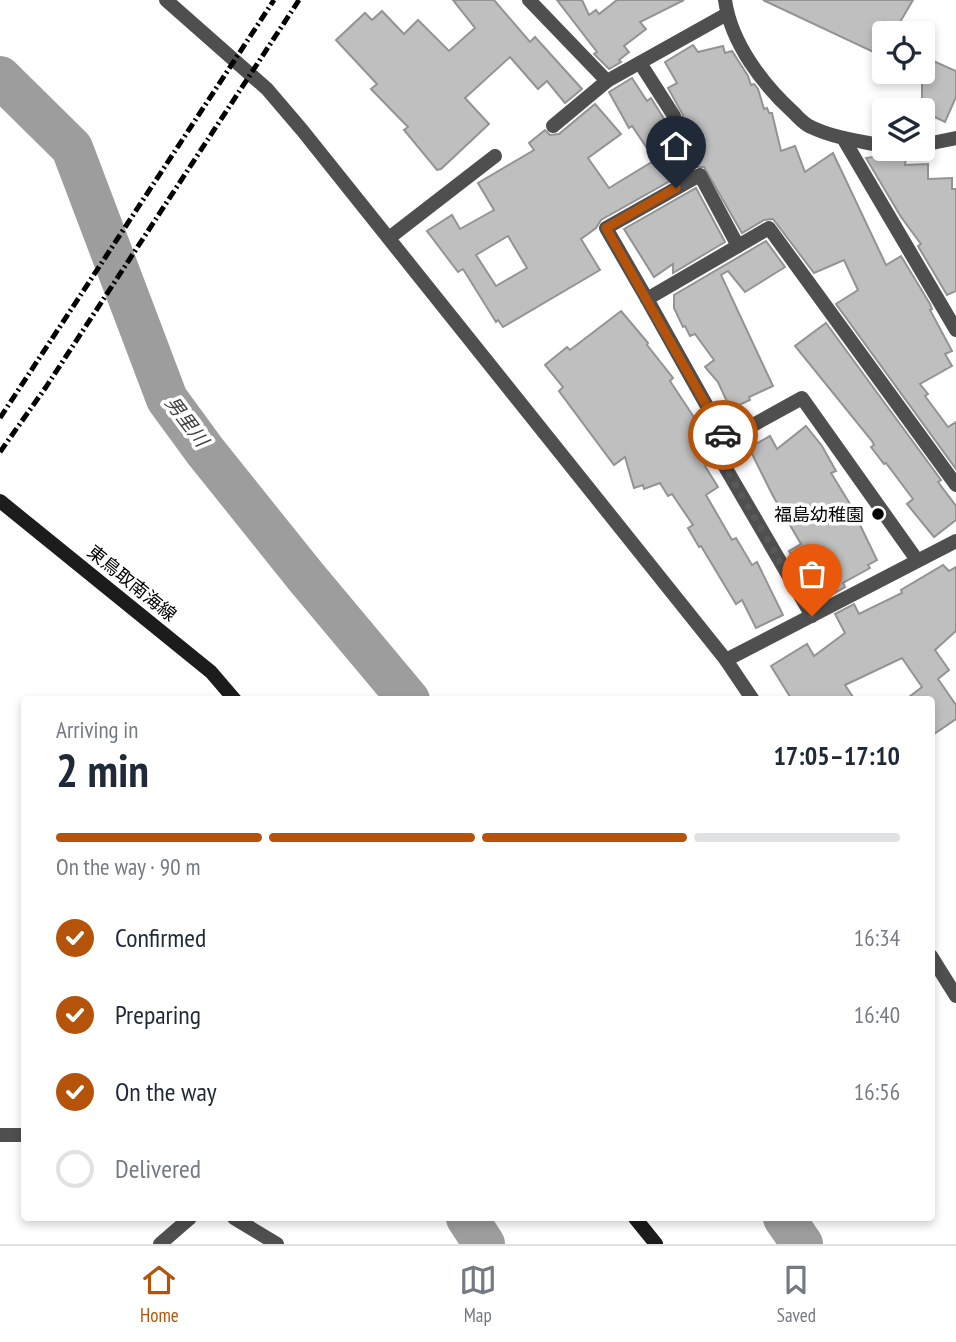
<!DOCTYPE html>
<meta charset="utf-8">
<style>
body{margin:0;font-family:"PT Sans Narrow","Noto Sans JP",sans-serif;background:#f2f2f3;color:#1f2937;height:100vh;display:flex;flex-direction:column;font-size:26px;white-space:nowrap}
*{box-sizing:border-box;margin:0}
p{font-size:23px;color:#747a83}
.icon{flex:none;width:38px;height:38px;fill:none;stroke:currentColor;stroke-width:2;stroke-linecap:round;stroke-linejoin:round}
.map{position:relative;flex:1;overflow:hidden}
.panel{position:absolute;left:21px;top:696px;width:914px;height:525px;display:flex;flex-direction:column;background:#fff;border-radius:7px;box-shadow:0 4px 10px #0003}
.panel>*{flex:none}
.buttons{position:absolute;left:872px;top:21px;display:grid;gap:14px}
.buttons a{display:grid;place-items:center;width:63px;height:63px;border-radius:7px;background:#fff;box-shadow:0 4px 10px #0003;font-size:35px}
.pin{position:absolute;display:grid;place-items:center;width:60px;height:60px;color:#fff;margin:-72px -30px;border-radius:50% 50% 50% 0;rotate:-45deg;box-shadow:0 0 7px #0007}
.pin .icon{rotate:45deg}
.courier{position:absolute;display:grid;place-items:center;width:70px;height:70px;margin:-35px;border:5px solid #b45309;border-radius:50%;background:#fff;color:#222;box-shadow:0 2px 9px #0007}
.summary em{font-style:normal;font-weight:800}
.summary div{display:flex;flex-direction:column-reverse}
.summary{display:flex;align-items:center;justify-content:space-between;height:119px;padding:0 35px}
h1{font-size:46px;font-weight:800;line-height:52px}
.bar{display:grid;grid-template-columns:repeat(4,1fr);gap:10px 7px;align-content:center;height:84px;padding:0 35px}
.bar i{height:9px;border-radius:5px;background:#e0e1e3}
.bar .active{background:#b45309}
.bar p{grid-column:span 4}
ol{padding:0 35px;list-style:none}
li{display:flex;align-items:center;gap:21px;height:77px}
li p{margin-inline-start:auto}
li .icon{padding:7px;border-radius:50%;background:#b45309;color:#fff;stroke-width:4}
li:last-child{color:#747a83}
li i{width:38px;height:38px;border:4px solid #e0e1e3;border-radius:50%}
.menu{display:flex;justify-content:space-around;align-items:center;height:98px;border-top:2px solid #e0e1e3;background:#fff;font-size:19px;color:#747a83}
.menu a{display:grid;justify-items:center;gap:4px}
.menu .active{color:#b45309}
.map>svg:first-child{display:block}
</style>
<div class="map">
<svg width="956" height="1244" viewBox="0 0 956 1244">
<rect width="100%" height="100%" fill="#fff"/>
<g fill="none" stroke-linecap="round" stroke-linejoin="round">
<g stroke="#9d9d9d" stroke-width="42">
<path d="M0 77 72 148 167 399 205 451 306 577 409 700"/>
<path d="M467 1218 484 1244"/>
<path d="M784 1218 802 1244"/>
</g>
</g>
<g fill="#bfbfbf" stroke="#939393" stroke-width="2" fill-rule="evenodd">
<path d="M453 0H494L530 42 535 37 582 89 565 103 547 81 538 89 510 57 465 98 489 124 441 169 437 170 404 130 408 127 371 89 377 84 336 40 365 13 372 20 382 11 404 34 418 20 449 51 475 28Z"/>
<path d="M557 0H582L589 15 596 10 599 14 617 0H684L640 22 646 29 624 46 629 52 619 60 621 62 609 69 594 54 597 52Z"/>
<path d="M763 0H913L896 29 884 22V57Z"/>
<path d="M693 45 698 52 723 46 725 53 732 51 748 76 751 85 754 84 758 89 764 109 767 108 769 113H772L781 151 795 146 805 172 833 153 886 265 901 256 930 304 932 309 930 310 952 351 945 354 952 366 920 384 928 394 925 396 948 427 956 422V469L836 304 858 290 844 260 814 273 773 219 764 220 742 233 704 167H695L601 220 596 228 581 239 600 270 503 327 498 320 496 322 463 269 458 272 427 231 452 215 460 229 494 210 478 183 534 150 529 143 545 130 550 135 559 134 595 104 621 134 588 158 609 188 655 160 632 126 629 128 609 92 632 78 647 101 651 98 666 122 670 125 679 124 683 115 668 88 677 83 665 62ZM508 236 527 268 496 286 476 255Z"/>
<path d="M922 56 956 71V97L945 122 922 111Z"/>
<path d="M887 155V159L906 157 905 165 928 164V179L952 178V189H956V291L947 295 918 246 921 244 901 217 866 158Z"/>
<path d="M696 188 725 242 673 273V264L654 277 624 229Z"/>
<path d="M766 241 785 267 745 292 728 271 721 275 773 386 749 397 750 400 737 406H729L718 382 705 367 714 360 695 334 690 336 685 326 683 327 674 308V295Z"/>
<path d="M621 311 648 343 647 345 673 378 670 381 709 440 702 445 711 462 705 466 718 487 706 495 732 540 736 538 752 565 757 562 783 615 756 628 742 600 736 604 701 546 699 547 688 528 693 525 672 494 668 496 660 483 644 489 643 485 634 488 625 457 614 465 559 391 563 387 545 365 567 347 570 350Z"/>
<path d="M826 323 941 480 938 482 956 506V520L934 537 907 504 913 499 886 463 884 464 871 447 874 445 872 441 795 346Z"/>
<path d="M806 426 822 446 836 471 831 473 850 504 877 560 868 565 870 568 843 583 845 587 826 598 820 587 812 591 789 551 801 544 773 496 749 448 770 436 777 449Z"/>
<path d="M943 565 949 571 956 567V631L935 650 949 670 938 679 956 705V719L931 736V700H905L922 687 902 658 845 685 855 700H792L771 666 807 644 814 656 845 633 835 614 854 604 859 614 902 593 901 590Z"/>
</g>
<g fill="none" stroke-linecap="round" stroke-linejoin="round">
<g stroke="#4f4f4f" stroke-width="14">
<path d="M166 0 267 89 302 130 726 660 753 700"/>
<path d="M529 0 607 81 727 14"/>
<path d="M725 0C731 43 763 85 794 113 799 118 804 124 811 127 834 138 859 141 884 146"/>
<path d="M640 63 674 116"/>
<path d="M553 126 607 81"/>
<path d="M843 138 956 330"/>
<path d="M922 145 956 138"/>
<path d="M389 238 495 156"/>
<path d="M647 299 606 228 700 175 738 246"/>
<path d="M726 440 802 398 917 560"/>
<path d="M812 616 714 448 726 440 647 299 769 228 956 485"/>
<path d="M726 660 956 541"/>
<path d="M931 956 956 996"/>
<path d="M0 1135H24"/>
<path d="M234 1218 277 1244"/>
<path d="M160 1244 190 1218"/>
</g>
<g stroke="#1c1c1c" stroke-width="14">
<path d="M0 501 211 672 235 700"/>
<path d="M635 1218 656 1244"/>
</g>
<g stroke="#000" stroke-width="5" stroke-dasharray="10 3.5 2 3.5" stroke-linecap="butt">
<path d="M0 418 274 0"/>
<path d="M0 452 46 387 299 0"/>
</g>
</g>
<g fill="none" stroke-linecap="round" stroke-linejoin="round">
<path stroke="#595959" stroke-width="7" stroke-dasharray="0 12.6" d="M723 435 726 440 714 448 812 616"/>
<path stroke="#b45309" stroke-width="9" d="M676 188 606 228 723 435"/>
</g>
<circle fill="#000" stroke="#fff" stroke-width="2.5" cx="878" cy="514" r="7"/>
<g text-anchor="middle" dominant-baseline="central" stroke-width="7" stroke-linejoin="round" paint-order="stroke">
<g font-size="18" fill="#000" stroke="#fff" text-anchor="end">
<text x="864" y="514">福島幼稚園</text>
</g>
<g font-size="18" fill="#000" stroke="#fff">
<text transform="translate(132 583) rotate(39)">東鳥取南海線</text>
</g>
<g font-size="19" font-style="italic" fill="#3e3e3e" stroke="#fff">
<text transform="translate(187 421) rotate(53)">男里川</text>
</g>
</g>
</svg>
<div class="buttons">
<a><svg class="icon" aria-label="locate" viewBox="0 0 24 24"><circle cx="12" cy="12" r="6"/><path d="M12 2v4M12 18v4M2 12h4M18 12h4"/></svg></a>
<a><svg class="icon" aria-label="layers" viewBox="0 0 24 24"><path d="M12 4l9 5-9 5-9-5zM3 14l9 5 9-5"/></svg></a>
</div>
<div class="pin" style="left:812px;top:616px;background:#ea580c"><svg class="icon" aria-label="bag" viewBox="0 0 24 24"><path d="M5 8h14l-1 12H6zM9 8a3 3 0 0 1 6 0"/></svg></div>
<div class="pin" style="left:676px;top:188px;background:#1f2937"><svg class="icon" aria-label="home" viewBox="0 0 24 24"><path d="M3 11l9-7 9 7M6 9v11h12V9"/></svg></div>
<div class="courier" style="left:723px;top:435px"><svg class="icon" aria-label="car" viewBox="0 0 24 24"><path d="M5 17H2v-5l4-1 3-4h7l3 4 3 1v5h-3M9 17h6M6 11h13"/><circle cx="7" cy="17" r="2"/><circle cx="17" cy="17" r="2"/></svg></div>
<section class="panel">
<div class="summary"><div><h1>2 min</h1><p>Arriving in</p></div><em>17:05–17:10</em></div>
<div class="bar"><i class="active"></i><i class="active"></i><i class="active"></i><i></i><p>On the way · 90 m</p></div>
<ol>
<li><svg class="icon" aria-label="check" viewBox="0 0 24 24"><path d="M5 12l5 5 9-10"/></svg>Confirmed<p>16:34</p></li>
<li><svg class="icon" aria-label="check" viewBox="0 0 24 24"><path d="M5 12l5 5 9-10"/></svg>Preparing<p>16:40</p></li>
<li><svg class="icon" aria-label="check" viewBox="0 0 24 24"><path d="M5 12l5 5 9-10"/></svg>On the way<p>16:56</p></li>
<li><i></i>Delivered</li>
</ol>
</section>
</div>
<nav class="menu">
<a class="active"><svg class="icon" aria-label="home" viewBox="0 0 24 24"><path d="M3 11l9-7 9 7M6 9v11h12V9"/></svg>Home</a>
<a><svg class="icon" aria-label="map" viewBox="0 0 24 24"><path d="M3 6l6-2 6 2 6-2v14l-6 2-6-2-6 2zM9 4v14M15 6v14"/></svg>Map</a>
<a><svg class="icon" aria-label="saved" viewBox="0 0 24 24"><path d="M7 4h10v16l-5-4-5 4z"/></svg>Saved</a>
</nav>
